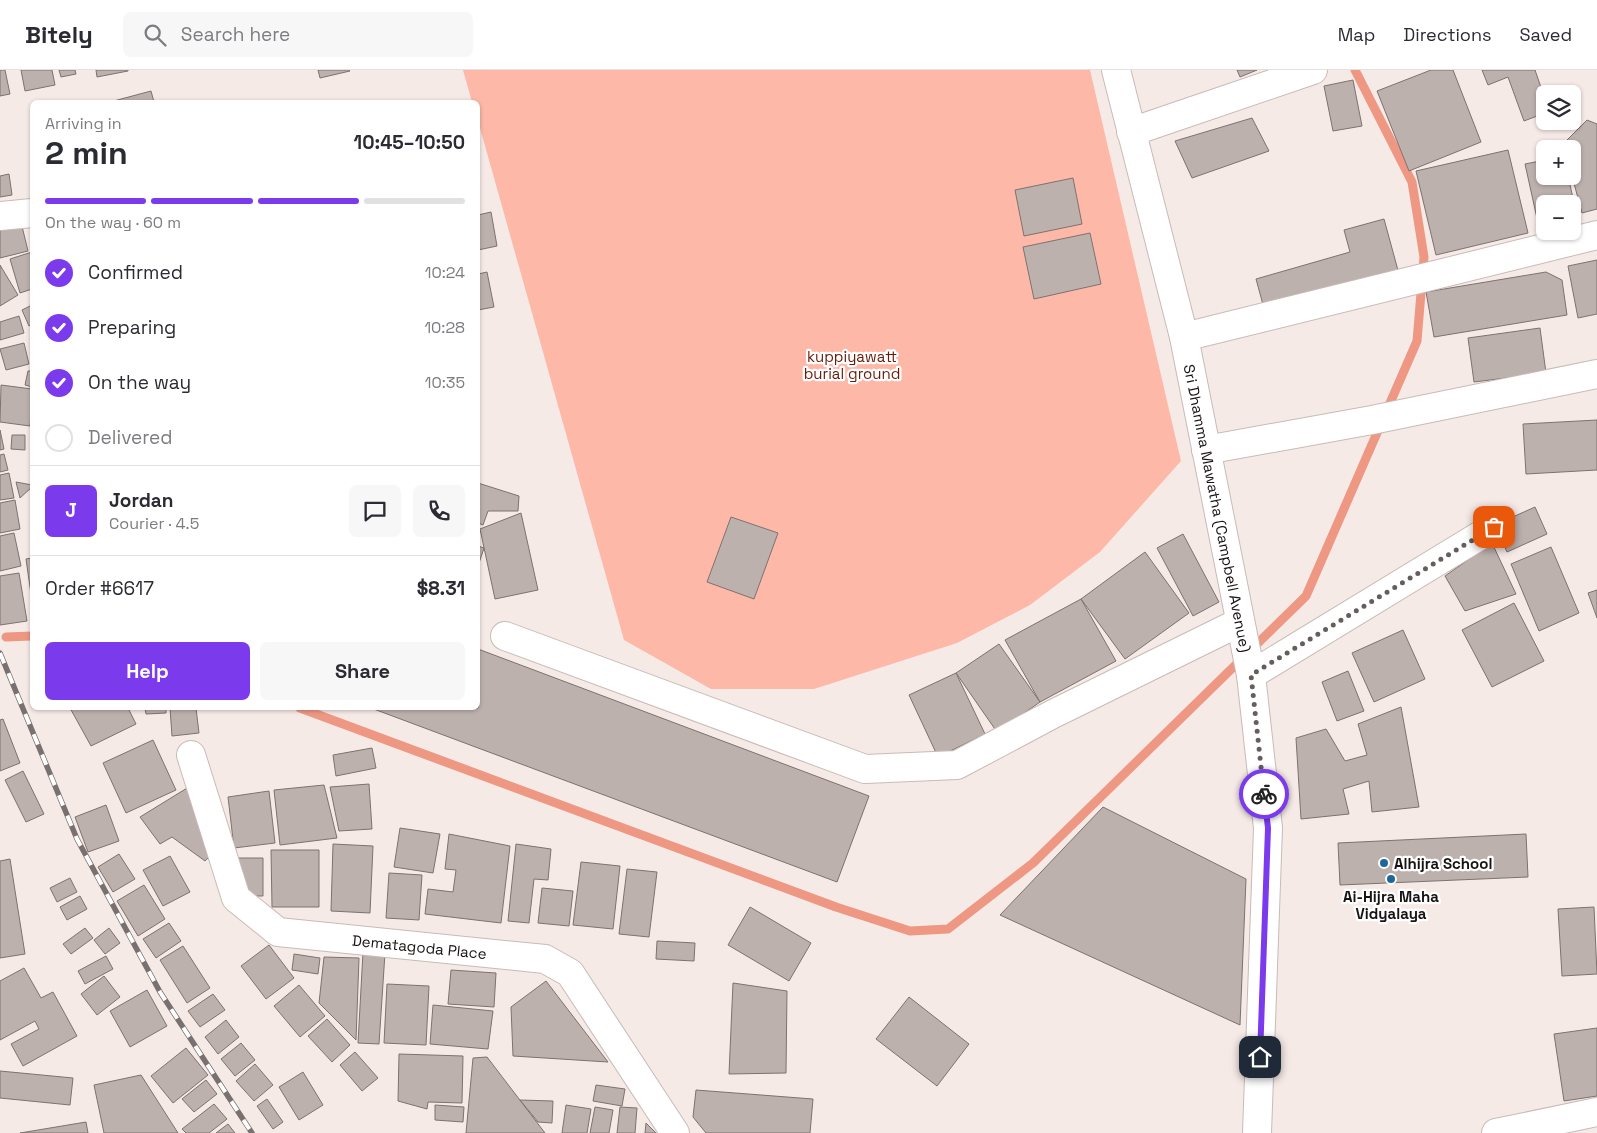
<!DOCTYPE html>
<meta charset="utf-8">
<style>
body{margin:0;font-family:"Space Grotesk",sans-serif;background:#f7f7f7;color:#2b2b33;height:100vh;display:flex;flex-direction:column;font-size:19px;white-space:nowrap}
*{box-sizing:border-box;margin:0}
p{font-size:16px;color:#7c7c81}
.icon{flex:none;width:28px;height:28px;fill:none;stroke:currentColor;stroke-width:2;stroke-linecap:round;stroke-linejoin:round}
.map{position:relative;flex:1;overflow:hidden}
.side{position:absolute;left:30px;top:30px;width:450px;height:610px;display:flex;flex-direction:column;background:#fff;border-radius:8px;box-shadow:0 1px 4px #0004}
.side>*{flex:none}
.fabs{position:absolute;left:1536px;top:15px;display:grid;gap:10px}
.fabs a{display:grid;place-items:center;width:45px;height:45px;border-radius:8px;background:#fff;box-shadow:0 1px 4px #0004;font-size:25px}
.pin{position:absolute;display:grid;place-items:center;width:42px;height:42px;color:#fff;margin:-21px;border-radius:10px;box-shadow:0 2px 8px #0006}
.courier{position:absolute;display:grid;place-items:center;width:50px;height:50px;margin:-25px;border:4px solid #7c3aed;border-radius:50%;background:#fff;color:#222;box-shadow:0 1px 6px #0007}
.overview em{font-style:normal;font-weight:700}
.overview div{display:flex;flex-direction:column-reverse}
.overview{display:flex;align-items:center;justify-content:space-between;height:85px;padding:0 15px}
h1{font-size:32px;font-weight:700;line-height:38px}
.bar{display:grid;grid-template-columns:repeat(4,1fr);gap:8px 5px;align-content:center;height:60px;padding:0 15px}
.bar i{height:6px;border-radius:4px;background:#e1e1e2}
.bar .active{background:#7c3aed}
.bar p{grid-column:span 4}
.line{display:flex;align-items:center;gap:12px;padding:0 15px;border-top:1px solid #e1e1e2}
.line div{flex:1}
.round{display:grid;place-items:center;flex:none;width:52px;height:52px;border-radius:8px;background:#f7f7f7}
ol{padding:0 15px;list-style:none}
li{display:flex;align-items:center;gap:15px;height:55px}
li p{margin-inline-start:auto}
li .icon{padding:5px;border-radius:50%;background:#7c3aed;color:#fff;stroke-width:4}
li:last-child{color:#7c7c81}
li i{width:28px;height:28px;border:2px solid #e1e1e2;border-radius:50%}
.primary-button{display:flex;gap:10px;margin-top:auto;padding:10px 15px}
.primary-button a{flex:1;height:58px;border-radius:8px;background:#7c3aed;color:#fff;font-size:20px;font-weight:700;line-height:58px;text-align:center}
.primary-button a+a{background:#f7f7f7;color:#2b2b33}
header{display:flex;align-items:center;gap:30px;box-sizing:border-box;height:70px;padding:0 25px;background:#fff;border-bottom:1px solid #e1e1e2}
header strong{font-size:24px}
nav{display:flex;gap:28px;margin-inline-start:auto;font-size:18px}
.search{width:350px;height:45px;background:#f7f7f7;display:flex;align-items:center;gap:12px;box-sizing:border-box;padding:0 18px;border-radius:8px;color:#7c7c81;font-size:19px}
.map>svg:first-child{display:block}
</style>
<header>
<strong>Bitely</strong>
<div class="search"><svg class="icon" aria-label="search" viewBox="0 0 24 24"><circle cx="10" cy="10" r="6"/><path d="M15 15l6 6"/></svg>Search here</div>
<nav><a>Map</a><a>Directions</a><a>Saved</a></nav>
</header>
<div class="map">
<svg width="1597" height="1063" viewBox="0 0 1597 1063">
<rect width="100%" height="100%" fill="#f6eae7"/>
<path fill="#fdb8a8" d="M463 0H1090L1181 391 1100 482 1030 535 957 573 814 619H711L624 570 478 51V32H472Z"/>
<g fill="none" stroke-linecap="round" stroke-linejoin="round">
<g stroke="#ee9884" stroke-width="9">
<path d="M6 567 32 566"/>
<path d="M300 638 836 837 910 861 948 859 1033 793 1306 526 1417 271 1424 187 1412 112 1355 0"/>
</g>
</g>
<g fill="#bdb1ae" stroke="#7d7270">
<path d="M0 0H5L10 24 0 26Z"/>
<path d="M21 0H52L55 15 25 21Z"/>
<path d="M59 0H75L76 4 61 7Z"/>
<path d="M96 0H128V1L97 7Z"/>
<path d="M318 0H349L350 1 320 8Z"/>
<path d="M1237 0H1257L1240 7Z"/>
<path d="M1431 0H1453L1481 72 1409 101 1377 21Z"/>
<path d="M1482 0H1535L1545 29V43L1524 51 1508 7 1488 15Z"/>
<path d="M1353 10 1362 56 1333 61 1324 16Z"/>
<path d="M151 21 154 32H110Z"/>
<path d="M1252 48 1269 81 1192 108 1175 71Z"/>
<path d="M1587 50 1597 54V139L1582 143 1572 106V79H1566L1564 73Z"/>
<path d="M1508 80 1528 163 1436 185 1416 101Z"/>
<path d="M1545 90V106H1568L1575 137H1572V134H1545V161L1540 162 1525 94Z"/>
<path d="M9 104 12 125 0 127V106Z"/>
<path d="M1073 108 1082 154 1024 166 1015 120Z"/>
<path d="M491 142 497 176 478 180V145Z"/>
<path d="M20 148 28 181 0 188V153Z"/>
<path d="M1384 149 1399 204 1265 242 1256 209 1350 182 1344 160Z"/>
<path d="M1090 163 1101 214 1034 229 1023 177Z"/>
<path d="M32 182V219L20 223 10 189Z"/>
<path d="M1597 190V244L1578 248 1568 196Z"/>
<path d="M0 195 18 225 0 236Z"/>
<path d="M487 202 494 237 478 240V204Z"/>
<path d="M1546 202 1562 210 1567 245 1434 267 1426 222Z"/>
<path d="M32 235V254L29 256 22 240Z"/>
<path d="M19 246 24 263 0 270V252Z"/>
<path d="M1540 258 1546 303 1474 312 1468 268Z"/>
<path d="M24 273 29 294 6 300 0 279Z"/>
<path d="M28 301H32V317L25 315Z"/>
<path d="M1 315 32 319V338L30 356 0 352Z"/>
<path d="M1597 350V400L1526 404 1523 354Z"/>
<path d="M0 360 4 379 0 380Z"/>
<path d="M12 365H25V380L11 379Z"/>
<path d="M4 384 8 400 0 402V385Z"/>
<path d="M9 403 14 428 0 430V405Z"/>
<path d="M16 412 32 415V417L20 428Z"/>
<path d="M478 413 519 426 518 441H488L483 455 478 453Z"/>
<path d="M15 430 20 459 0 463V433Z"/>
<path d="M1535 437 1547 464 1507 482 1495 455Z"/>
<path d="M521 443 538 520 495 529 480 459Z"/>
<path d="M731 447 778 463 754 529 707 512Z"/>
<path d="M14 463 21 496 0 501V466Z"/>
<path d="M1183 464 1219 532 1193 546 1157 478Z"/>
<path d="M1492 473 1516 524 1465 541 1445 506Z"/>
<path d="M478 476 484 478 478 496Z"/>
<path d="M1551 477 1579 543 1539 561 1511 494Z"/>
<path d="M1145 482 1189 543 1125 589 1081 529Z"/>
<path d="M32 488V531L26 489Z"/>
<path d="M19 503 27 551 0 555V506Z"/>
<path d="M1597 520V548L1588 523Z"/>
<path d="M1081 529 1116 591 1040 632 1005 570Z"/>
<path d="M1514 533 1544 591 1492 617 1462 560Z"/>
<path d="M1403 560 1425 609 1374 632 1352 583Z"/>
<path d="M999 574 1040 632 997 662 956 603Z"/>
<path d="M478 579 869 726 837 812 371 638H478Z"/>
<path d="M1348 601 1364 641 1337 651 1322 612Z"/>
<path d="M956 603 985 664 938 687 909 625Z"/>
<path d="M1401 637 1419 737 1372 742 1369 711 1343 719 1349 744 1301 749 1296 668 1326 659 1345 691 1367 685 1358 654Z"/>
<path d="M70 638H128L136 654 91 676Z"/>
<path d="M145 638H166V643L146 644Z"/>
<path d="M170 638H196L199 663 172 666Z"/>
<path d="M3 649 20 693 0 701V650Z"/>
<path d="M153 670 176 720 126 743 103 693Z"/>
<path d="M372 678 376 698 336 706 333 685Z"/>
<path d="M23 701 44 744 26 752 5 710Z"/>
<path d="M369 714 372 759 339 761 330 717Z"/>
<path d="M192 715 212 784 205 791 172 767 160 774 140 747Z"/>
<path d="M324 715 337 768 280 775 274 720Z"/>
<path d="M269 721 275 773 234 778 228 727Z"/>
<path d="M106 735 119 771 88 782 75 747Z"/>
<path d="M1103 737 1246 809 1240 955 1000 845Z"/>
<path d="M400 758 440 764 433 803 394 797Z"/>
<path d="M449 764 510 776 501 853 425 844 428 819 453 822 456 800 445 799Z"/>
<path d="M1526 764 1528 807 1340 815 1338 773Z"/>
<path d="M333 774 373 776 370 843 331 841Z"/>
<path d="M516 774 551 779 548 810 534 809 529 853 508 851Z"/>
<path d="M271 780H319V837H272Z"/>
<path d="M119 784 135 809 113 822 98 797Z"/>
<path d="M170 786 190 822 163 836 143 800Z"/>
<path d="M234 788H263V826H245Z"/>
<path d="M10 789 25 884 0 888V791Z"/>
<path d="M581 792 620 796 613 859 573 855Z"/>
<path d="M627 799 657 802 649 867 619 864Z"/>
<path d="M389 803 422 805 419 850 386 848Z"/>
<path d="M70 808 77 822 57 832 50 818Z"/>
<path d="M144 815 165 849 138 866 117 831Z"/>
<path d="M542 818 573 821 569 856 538 853Z"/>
<path d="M80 826 87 839 67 850 60 837Z"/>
<path d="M750 837 811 873 789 911 728 875Z"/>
<path d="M1594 837 1597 904 1562 906 1558 839Z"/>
<path d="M169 853 181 871 156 888 143 869Z"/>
<path d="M85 858 93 868 71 884 63 874Z"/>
<path d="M109 858 120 873 105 884 94 870Z"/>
<path d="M657 871 695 873 694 891 656 889Z"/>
<path d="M269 875 294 908 266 929 241 896Z"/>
<path d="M183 876 210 918 187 933 160 890Z"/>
<path d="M363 882 385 883 379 974 358 973Z"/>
<path d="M294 884 320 888 318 904 292 900Z"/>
<path d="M106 886 113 899 85 914 78 901Z"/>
<path d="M324 887 359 888 356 970 319 933Z"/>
<path d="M24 898 41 928 53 922 77 966 23 996 11 974 39 959 35 951 0 970V911Z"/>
<path d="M451 900 496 903 494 937 448 934Z"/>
<path d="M104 906 120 927 97 945 81 924Z"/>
<path d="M546 911 608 992 513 986 511 937Z"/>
<path d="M733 913 787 921 786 1003 729 1004Z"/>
<path d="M387 914 429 916 426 975 384 973Z"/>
<path d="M299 915 325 946 300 967 274 936Z"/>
<path d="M147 920 167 956 130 977 110 941Z"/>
<path d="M213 924 225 940 200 957 188 941Z"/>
<path d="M909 927 969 974 937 1016 876 969Z"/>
<path d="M433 935 493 941 488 979 430 974Z"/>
<path d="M327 949 350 975 332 992 308 966Z"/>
<path d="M226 950 239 967 218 984 205 967Z"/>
<path d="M1597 958V1026L1564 1031 1554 964Z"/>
<path d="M241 973 255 990 235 1006 221 989Z"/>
<path d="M186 978 208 1005 173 1033 151 1006Z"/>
<path d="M355 982 378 1008 362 1021 340 995Z"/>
<path d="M399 984 463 986 462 1033 428 1032 427 1039 398 1031Z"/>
<path d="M487 987 545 1063H466L473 988Z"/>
<path d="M255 994 273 1015 254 1031 236 1011Z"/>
<path d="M0 1001 73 1008 70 1035 0 1028Z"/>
<path d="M303 1002 323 1035 299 1050 279 1017Z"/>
<path d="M141 1005 178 1063H104L94 1015Z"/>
<path d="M206 1010 217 1024 194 1042 182 1029Z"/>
<path d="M596 1015 625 1019 622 1036 593 1031Z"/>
<path d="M696 1020 813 1029 810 1063H706L693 1047Z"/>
<path d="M267 1029 283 1052 273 1059 257 1036Z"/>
<path d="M520 1030 553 1031 552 1053 538 1052Z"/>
<path d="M214 1034 227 1049 209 1063H186L182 1059Z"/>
<path d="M435 1035 464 1037 463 1052 435 1050Z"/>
<path d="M566 1035 591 1039 587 1063H562Z"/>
<path d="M595 1037 613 1040 609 1063H590Z"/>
<path d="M620 1037 637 1038 635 1063H617Z"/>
<path d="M86 1052 88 1063H20Z"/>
<path d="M646 1053 656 1063H645Z"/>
<path d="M228 1054 235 1063H216Z"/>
</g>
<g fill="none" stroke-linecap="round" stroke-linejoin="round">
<g stroke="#c7bbb8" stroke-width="30">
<g id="minor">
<path d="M1131 62 1313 0"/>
<path d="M0 146 32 143"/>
<path d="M1184 267 1597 165"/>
<path d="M1206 380 1372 350 1597 304"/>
<path d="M505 566 865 699 957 695 1053 644 1240 552"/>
<path d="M1251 605 1494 457"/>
<path id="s1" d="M191 685 236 828 278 862 545 889 570 903 675 1063"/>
<path d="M1496 1063 1597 1042"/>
</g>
</g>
<g stroke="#c7bbb8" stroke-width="30">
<g id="major">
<path id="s2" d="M1116 0 1184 267 1251 605 1268 758 1257 1063"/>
</g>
</g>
<use href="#minor" stroke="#fff" stroke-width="28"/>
<use href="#major" stroke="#fff" stroke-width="28"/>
<g stroke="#79716f" stroke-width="5.5">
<path id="rail" d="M0 583 77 769 160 922 252 1063"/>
</g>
<use href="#rail" stroke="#fff" stroke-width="4" stroke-dasharray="11" stroke-linecap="butt"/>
</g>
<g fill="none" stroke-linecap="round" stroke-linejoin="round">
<path stroke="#655e5d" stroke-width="5" stroke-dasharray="0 9" d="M1264 724 1251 605 1494 457"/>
<path stroke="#7c3aed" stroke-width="6" d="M1260 987 1268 758 1264 724"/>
</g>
<g fill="#1d689b" stroke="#fff" stroke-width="2">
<circle cx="1384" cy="793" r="5"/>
<circle cx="1391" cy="809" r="5"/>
</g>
<g text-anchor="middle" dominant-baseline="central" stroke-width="4.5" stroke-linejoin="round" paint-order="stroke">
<g font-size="15" fill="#661b0b" stroke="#fff">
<text x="852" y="286">kuppiyawatt<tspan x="852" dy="17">burial ground</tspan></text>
</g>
<g font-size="15" fill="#171312" stroke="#fff">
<text stroke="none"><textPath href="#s2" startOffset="450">Sri Dhamma Mawatha (Campbell Avenue)</textPath></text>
<text stroke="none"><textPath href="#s1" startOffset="346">Dematagoda Place</textPath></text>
</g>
<g font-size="15" font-weight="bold" fill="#171312" stroke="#fff" text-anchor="start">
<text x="1394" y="793">Alhijra School</text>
<text x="1391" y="826" text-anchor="middle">Ai-Hijra Maha<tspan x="1391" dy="17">Vidyalaya</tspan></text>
</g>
</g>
</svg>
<div class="fabs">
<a><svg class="icon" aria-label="layers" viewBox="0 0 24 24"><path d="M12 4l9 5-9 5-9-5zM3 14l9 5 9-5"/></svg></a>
<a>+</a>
<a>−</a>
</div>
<div class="pin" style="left:1494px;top:457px;background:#ea580c"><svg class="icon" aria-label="bag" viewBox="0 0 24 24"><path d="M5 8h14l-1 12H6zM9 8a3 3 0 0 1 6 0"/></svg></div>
<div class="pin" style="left:1260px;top:987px;background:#1f2937"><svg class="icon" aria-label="home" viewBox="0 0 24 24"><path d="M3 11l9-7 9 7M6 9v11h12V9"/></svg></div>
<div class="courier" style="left:1264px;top:724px"><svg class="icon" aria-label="bike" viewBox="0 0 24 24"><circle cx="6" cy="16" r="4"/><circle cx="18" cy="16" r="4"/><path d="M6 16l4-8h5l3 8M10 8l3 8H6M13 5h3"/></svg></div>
<section class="side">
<div class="overview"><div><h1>2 min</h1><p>Arriving in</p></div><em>10:45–10:50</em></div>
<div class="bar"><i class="active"></i><i class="active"></i><i class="active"></i><i></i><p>On the way · 60 m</p></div>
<ol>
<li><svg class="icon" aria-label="check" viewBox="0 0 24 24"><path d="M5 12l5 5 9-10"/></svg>Confirmed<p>10:24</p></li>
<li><svg class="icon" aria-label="check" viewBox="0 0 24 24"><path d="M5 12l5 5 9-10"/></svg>Preparing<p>10:28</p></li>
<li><svg class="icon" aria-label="check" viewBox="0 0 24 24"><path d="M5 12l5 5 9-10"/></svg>On the way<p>10:35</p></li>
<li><i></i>Delivered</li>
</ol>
<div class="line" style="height:90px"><b class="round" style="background:#7c3aed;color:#fff">J</b><div><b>Jordan</b><p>Courier · 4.5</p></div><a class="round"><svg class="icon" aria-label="chat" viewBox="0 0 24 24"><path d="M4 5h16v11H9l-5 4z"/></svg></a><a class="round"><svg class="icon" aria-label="phone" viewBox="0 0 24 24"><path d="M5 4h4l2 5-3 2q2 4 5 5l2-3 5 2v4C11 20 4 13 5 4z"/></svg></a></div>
<div class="line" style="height:65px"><div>Order #6617</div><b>$8.31</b></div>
<div class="primary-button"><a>Help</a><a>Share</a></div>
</section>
</div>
